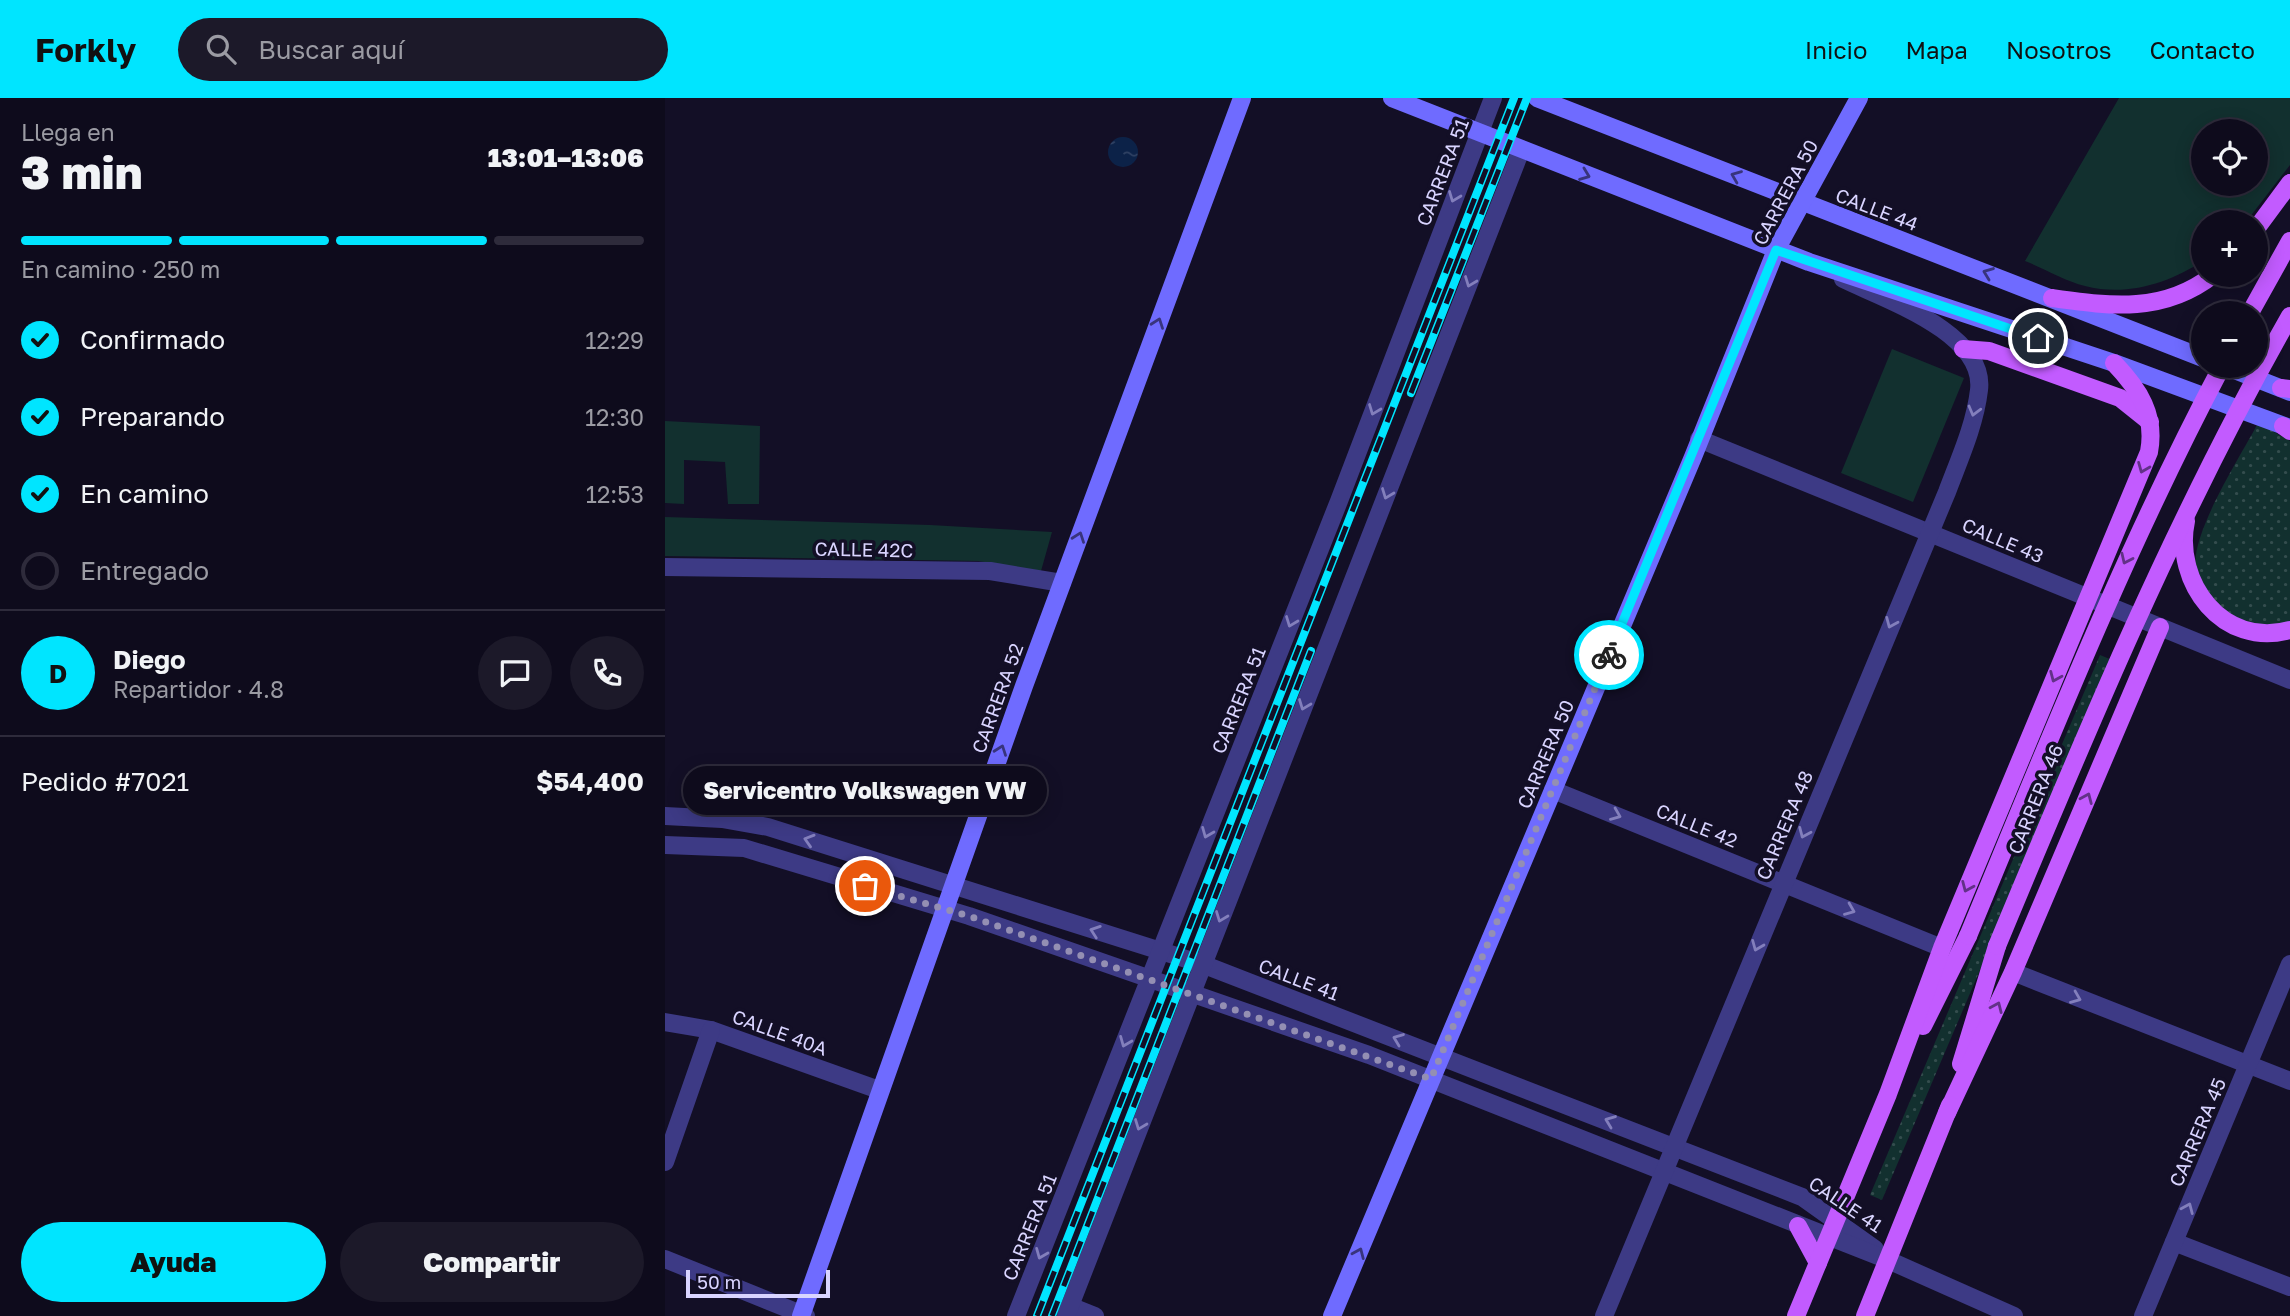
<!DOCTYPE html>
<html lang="es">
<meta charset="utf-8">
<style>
body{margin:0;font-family:"Golos Text",sans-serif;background:#1c1929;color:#f1f3f6;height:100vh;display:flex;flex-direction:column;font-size:26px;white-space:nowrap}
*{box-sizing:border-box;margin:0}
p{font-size:23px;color:#9b9ba3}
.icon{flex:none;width:38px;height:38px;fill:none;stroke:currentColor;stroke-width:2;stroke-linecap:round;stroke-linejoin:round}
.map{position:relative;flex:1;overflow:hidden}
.side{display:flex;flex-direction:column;background:#0e0b1c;width:665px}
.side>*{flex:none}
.tools{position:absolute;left:1526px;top:21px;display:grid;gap:14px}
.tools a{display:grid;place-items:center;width:77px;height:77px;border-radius:50%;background:#0e0b1c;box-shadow:0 4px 18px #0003,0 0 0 2px #2e2b3b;font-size:35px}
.scale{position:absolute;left:21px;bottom:18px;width:144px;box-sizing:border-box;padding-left:7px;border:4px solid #d9d4ff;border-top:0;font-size:19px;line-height:24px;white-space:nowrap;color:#d9d4ff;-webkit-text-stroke:5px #130f26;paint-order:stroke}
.pin{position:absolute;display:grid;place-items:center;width:60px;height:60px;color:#fff;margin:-30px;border:4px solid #fff;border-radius:50%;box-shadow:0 2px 7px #0007}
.courier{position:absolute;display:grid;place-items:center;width:70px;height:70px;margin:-35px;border:5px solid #00e5ff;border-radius:50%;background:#fff;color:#222;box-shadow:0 2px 9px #0007}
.bubble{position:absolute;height:49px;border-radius:24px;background:#0e0b1c;box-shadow:0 4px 18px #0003,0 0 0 2px #2e2b3b;font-size:23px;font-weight:800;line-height:49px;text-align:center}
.overview em{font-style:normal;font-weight:800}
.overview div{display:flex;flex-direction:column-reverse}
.overview{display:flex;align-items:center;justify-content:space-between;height:119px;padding:0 21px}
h1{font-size:46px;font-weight:800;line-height:52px}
.bar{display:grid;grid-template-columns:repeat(4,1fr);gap:10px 7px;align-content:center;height:84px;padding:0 21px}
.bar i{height:9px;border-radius:5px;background:#2e2b3b}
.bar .active{background:#00e5ff}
.bar p{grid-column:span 4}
.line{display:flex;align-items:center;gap:18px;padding:0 21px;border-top:2px solid #2e2b3b}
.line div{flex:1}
.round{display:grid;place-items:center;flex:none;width:74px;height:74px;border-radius:37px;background:#1c1929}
ol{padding:0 21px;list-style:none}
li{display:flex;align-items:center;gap:21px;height:77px}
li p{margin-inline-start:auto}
li .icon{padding:7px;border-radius:50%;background:#00e5ff;color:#111;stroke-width:4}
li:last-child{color:#9b9ba3}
li i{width:38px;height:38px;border:4px solid #2e2b3b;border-radius:50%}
.cta{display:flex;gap:14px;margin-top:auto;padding:14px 21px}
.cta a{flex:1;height:80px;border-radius:42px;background:#00e5ff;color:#111;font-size:28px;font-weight:800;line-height:80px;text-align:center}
.cta a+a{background:#1c1929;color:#f1f3f6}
header{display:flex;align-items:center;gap:42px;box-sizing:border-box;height:98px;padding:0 35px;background:#00e5ff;color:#111}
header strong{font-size:33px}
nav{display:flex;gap:38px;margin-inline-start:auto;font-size:24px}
.search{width:490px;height:63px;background:#1c1929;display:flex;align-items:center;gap:18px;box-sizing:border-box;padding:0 24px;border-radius:38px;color:#9b9ba3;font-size:26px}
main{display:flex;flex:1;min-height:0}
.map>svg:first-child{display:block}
</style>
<header>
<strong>Forkly</strong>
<div class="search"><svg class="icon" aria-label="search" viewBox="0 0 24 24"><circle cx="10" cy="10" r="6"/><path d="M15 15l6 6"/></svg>Buscar aquí</div>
<nav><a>Inicio</a><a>Mapa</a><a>Nosotros</a><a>Contacto</a></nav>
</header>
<main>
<section class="side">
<div class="overview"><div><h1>3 min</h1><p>Llega en</p></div><em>13:01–13:06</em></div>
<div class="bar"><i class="active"></i><i class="active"></i><i class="active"></i><i></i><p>En camino · 250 m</p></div>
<ol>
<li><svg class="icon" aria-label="check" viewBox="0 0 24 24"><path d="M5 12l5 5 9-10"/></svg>Confirmado<p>12:29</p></li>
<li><svg class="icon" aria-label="check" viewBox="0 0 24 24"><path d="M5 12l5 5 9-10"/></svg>Preparando<p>12:30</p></li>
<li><svg class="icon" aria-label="check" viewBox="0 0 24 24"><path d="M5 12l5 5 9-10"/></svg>En camino<p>12:53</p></li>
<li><i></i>Entregado</li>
</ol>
<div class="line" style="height:126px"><b class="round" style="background:#00e5ff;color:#111">D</b><div><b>Diego</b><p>Repartidor · 4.8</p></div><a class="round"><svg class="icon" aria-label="chat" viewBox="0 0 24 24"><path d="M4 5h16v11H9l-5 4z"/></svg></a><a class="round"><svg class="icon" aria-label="phone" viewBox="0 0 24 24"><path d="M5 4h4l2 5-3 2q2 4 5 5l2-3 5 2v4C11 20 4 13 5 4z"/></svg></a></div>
<div class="line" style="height:91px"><div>Pedido #7021</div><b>$54,400</b></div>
<div class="cta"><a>Ayuda</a><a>Compartir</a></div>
</section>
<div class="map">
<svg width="1625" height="1218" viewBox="0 0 1625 1218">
<defs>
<pattern id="grass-dots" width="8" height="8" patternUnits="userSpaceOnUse" patternTransform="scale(1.75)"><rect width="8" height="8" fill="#12302f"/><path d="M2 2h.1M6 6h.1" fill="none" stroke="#344d4e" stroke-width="1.8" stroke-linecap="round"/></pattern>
<pattern id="water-ripples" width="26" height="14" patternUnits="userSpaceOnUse" patternTransform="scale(1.75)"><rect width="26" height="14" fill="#0c2248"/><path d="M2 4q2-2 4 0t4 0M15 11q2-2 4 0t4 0" fill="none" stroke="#2f4163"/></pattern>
</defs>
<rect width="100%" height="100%" fill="#130f26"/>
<g fill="url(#grass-dots)">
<path d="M1593 325 1625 343V527C1604 533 1575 525 1559 511 1547 500 1534 489 1531 472 1524 437 1576 358 1593 325Z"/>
<path d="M1435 557 1447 562 1217 1102 1205 1097Z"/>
</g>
<g fill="#12302f" fill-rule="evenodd">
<path d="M1454 0H1625V67L1581 124H1538V163C1504 185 1462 199 1420 188 1400 183 1380 171 1360 163ZM1591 33V86H1538V33Z"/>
<path d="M1227 251 1299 280 1248 404 1176 375Z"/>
<path d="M0 323 95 328 94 406H63L60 364 19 362V406L0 405Z"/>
<path d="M0 419 265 427 387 434 376 473 313 463 0 458Z"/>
</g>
<circle fill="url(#water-ripples)" cx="458" cy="54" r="15"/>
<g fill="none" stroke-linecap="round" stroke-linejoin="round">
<g stroke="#3d3a85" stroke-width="18">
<path d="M1034 341 1625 582"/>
<path d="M0 469 325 473 397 485"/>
<path d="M888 692 1277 850"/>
<path d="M1348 874 1625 983"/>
<path d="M0 924 46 932 214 992"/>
<path d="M0 1064 46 932"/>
<path d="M1509 1144 1625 1189"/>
<path d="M0 1161 141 1218"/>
<path d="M405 1208 430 1218"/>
</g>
<g stroke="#3d3a85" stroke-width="18">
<path d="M0 718 57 721 103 729 537 866 1137 1099 1210 1151"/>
<path d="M0 747 79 750 304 818 704 957 1223 1162 1349 1218"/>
<path d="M351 1218 674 403 828 0"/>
<path d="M401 1218 856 52"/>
<path d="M939 1218 1282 394C1294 362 1310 327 1314 292 1321 235 1219 201 1178 181"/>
<path d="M1478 1218 1625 866"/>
</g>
<g stroke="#6f6bff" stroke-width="18">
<path d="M727 0 1144 164 1449 265 1625 330"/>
<path d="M872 0 1538 260"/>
<path d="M1559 268 1625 294"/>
<path d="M136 1218 359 588 577 0"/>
<path d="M667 1218 1028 359 1111 152 1194 0"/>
</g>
<g stroke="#c25bff" stroke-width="18">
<path d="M1591 131 1625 85"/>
<path d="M1387 200C1445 208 1498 216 1548 177"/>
<path d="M1585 215 1625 143"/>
<path d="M1298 251 1324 253 1455 300 1485 324"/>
<path d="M1616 290 1625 291"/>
<path d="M1618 328 1625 333"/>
<path d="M1521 423C1508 484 1558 551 1625 532"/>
<path d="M1258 928 1303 838"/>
<path d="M1296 966 1332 848"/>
<path d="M1282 1015 1348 874 1495 529"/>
<path d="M1133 1128 1153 1165"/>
<path d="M1131 1218 1223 996 1277 850 1484 354C1491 317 1474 291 1449 265"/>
<path d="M1200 1218 1285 1007"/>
</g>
<g stroke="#00e5ff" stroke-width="8">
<g id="rail">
<path d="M746 295 862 0"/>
<path d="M372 1218 849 0"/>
<path d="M387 1218 646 553"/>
</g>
</g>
<use href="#rail" stroke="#130f26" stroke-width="5" stroke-dasharray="16" stroke-linecap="butt"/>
<g stroke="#c25bff" stroke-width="18">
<path d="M1303 838C1383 645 1459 453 1557 268"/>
<path d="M1332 848C1421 634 1510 420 1625 218"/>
</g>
</g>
<defs><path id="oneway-chevron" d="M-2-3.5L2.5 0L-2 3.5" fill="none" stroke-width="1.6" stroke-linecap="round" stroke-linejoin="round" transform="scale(1.75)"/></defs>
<g stroke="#38347d">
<use href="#oneway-chevron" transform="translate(920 77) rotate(21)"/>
<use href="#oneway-chevron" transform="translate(1071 78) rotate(-158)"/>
<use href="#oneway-chevron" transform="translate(1323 175) rotate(-159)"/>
<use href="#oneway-chevron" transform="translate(493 225) rotate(-70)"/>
<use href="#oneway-chevron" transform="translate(414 439) rotate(-70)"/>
<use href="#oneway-chevron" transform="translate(336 652) rotate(-70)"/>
<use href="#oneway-chevron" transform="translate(694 1155) rotate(-67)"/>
</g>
<g stroke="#837fbc">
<use href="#oneway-chevron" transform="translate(789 99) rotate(111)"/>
<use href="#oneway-chevron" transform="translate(805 184) rotate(111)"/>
<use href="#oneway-chevron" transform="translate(709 312) rotate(111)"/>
<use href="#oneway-chevron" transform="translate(1309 313) rotate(105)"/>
<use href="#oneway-chevron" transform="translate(722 396) rotate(111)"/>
<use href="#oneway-chevron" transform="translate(626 524) rotate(111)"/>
<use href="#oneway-chevron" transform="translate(1226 525) rotate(113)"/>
<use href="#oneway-chevron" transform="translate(639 607) rotate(111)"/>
<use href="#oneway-chevron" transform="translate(951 717) rotate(22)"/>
<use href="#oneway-chevron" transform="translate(542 735) rotate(112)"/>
<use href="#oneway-chevron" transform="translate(1139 735) rotate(113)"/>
<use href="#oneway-chevron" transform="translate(144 742) rotate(-163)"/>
<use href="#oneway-chevron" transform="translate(1185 812) rotate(22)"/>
<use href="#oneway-chevron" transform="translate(556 819) rotate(111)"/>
<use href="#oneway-chevron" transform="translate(430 833) rotate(-161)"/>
<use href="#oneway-chevron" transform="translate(1092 848) rotate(112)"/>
<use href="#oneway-chevron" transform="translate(1411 900) rotate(22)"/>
<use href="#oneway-chevron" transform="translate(733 941) rotate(-159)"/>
<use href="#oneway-chevron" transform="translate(460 944) rotate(112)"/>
<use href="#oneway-chevron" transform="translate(945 1023) rotate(-159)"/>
<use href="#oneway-chevron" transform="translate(475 1027) rotate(111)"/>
<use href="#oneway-chevron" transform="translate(1523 1110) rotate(-67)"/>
<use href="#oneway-chevron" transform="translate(376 1156) rotate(112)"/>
</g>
<g stroke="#623188">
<use href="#oneway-chevron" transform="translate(1478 370) rotate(112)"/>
<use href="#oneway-chevron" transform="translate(1461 461) rotate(115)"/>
<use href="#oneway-chevron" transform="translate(1390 579) rotate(113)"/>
<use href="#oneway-chevron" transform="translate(1422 700) rotate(-67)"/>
<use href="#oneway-chevron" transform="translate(1302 789) rotate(113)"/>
<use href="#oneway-chevron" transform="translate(1332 909) rotate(-66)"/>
</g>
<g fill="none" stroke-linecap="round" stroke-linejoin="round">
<path stroke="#948fb3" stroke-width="7" stroke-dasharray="0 12.6" d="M200 788 304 818 766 981 944 557"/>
<path stroke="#00e5ff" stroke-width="9" d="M944 557 1111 152 1373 240"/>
</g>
<g text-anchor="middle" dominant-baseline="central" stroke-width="7" stroke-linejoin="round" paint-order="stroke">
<g font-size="19" fill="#d9d4ff" stroke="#130f26">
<text transform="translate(777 74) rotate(-69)">CARRERA 51</text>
<text transform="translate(1120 94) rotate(-62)">CARRERA 50</text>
<text transform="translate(1212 111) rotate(21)">CALLE 44</text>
<text transform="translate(1338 442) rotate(23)">CALLE 43</text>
<text transform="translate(199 451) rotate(1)">CALLE 42C</text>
<text transform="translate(332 600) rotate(-70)">CARRERA 52</text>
<text transform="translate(573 602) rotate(-68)">CARRERA 51</text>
<text transform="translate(880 656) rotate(-67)">CARRERA 50</text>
<text transform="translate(1370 701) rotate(-68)">CARRERA 46</text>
<text transform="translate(1032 727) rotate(22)">CALLE 42</text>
<text transform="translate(1119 727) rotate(-67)">CARRERA 48</text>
<text transform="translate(634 881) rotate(21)">CALLE 41</text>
<text transform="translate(115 934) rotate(20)">CALLE 40A</text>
<text transform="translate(1532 1034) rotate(-67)">CARRERA 45</text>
<text transform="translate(1181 1106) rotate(34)">CALLE 41</text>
<text transform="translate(364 1129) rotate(-68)">CARRERA 51</text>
</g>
</g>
</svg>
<div class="tools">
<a><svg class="icon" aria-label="locate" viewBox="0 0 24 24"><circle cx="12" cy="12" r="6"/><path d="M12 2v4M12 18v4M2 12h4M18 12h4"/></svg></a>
<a>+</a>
<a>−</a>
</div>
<div class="scale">50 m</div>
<div class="pin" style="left:200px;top:788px;background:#ea580c"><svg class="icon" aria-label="bag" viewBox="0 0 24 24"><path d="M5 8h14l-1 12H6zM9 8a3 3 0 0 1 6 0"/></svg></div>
<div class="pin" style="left:1373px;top:240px;background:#1f2937"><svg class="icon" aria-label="home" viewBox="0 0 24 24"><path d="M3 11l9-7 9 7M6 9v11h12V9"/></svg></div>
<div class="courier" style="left:944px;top:557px"><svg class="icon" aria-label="bike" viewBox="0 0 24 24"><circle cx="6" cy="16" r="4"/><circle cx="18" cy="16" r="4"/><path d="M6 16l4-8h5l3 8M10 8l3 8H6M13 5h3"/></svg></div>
<div class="bubble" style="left:18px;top:668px;width:364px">Servicentro Volkswagen VW</div>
</div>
</main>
